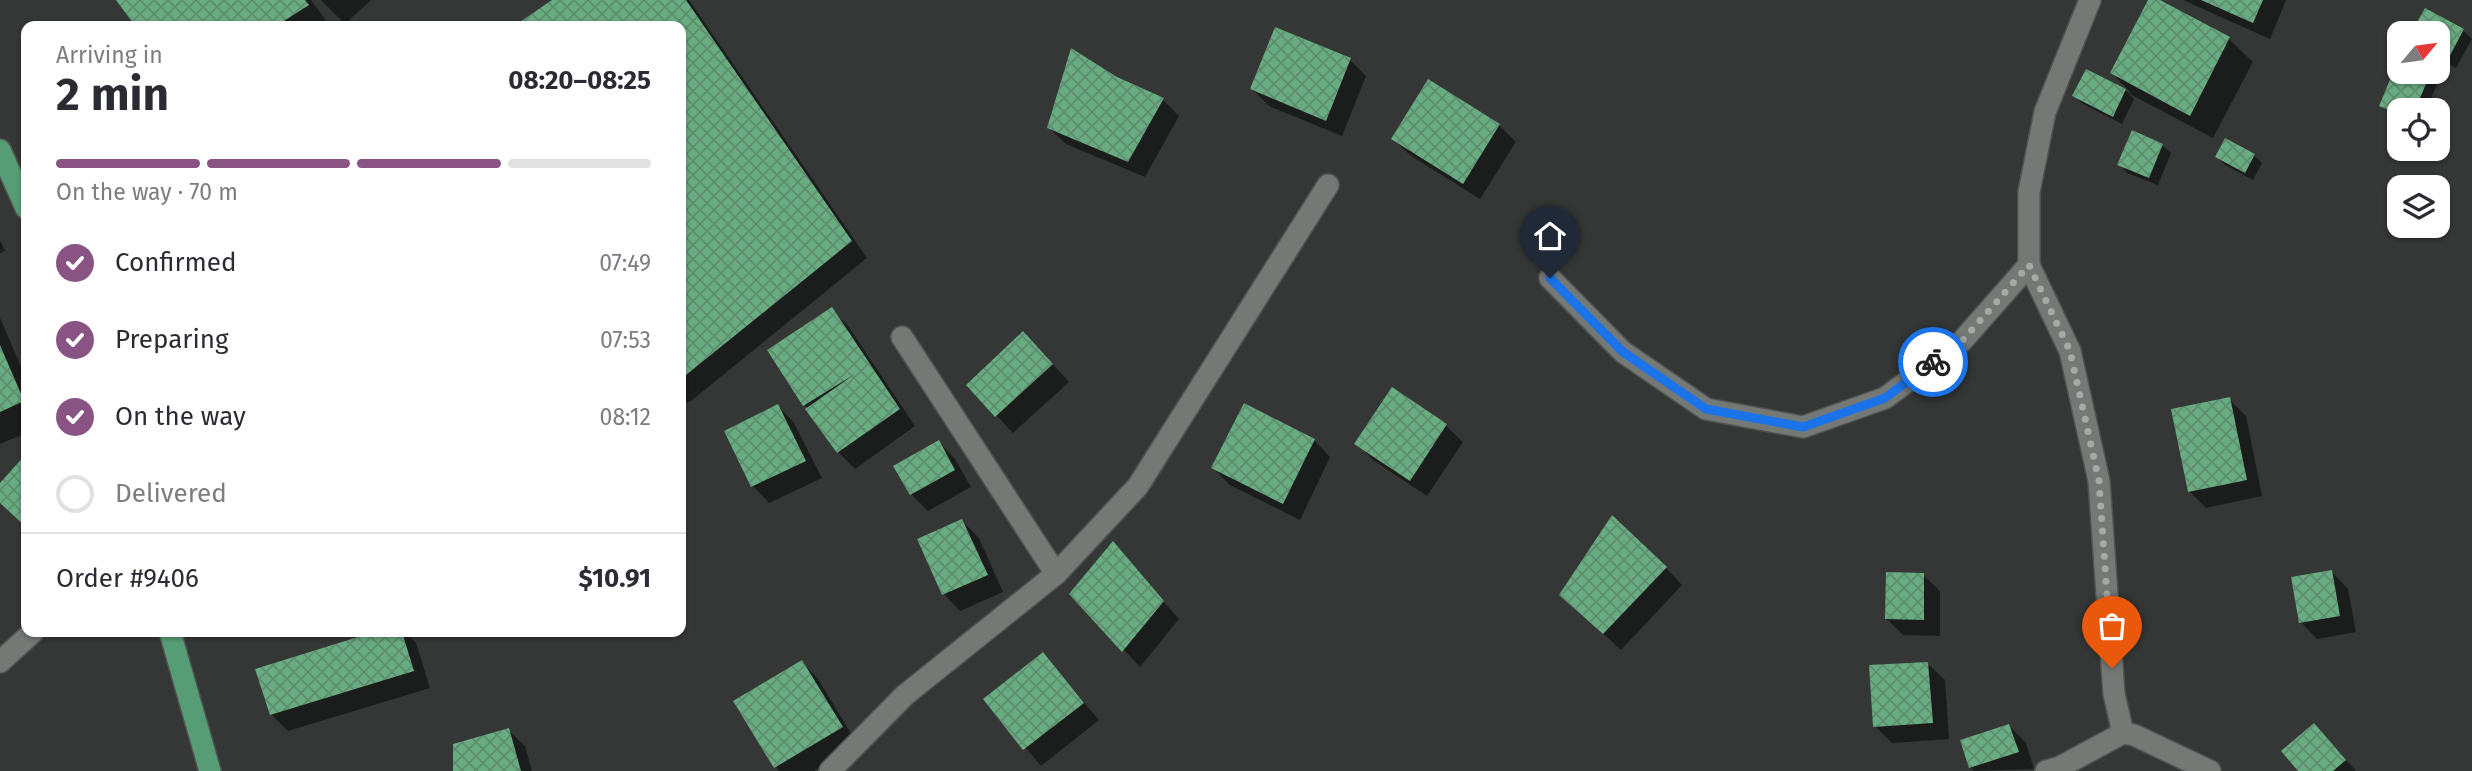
<!DOCTYPE html>
<meta charset="utf-8">
<style>
body{margin:0;font-family:"Fira Sans",sans-serif;background:#f2f2f3;color:#2b2b33;height:100vh;display:flex;flex-direction:column;font-size:26px;white-space:nowrap}
*{box-sizing:border-box;margin:0}
p{font-size:23px;color:#7c7c81}
.icon{flex:none;width:38px;height:38px;fill:none;stroke:currentColor;stroke-width:2;stroke-linecap:round;stroke-linejoin:round}
.map{position:relative;flex:1;overflow:hidden}
.panel{position:absolute;left:21px;top:21px;width:665px;height:616px;display:flex;flex-direction:column;background:#fff;border-radius:14px;box-shadow:0 2px 5px #0004}
.panel>*{flex:none}
.needle{width:46px;rotate:61deg}
.controls{position:absolute;left:2387px;top:21px;display:grid;gap:14px}
.controls a{display:grid;place-items:center;width:63px;height:63px;border-radius:14px;background:#fff;box-shadow:0 2px 5px #0004;font-size:35px}
.pin{position:absolute;display:grid;place-items:center;width:60px;height:60px;color:#fff;margin:-72px -30px;border-radius:50% 50% 50% 0;rotate:-45deg;box-shadow:0 0 7px #0007}
.pin .icon{rotate:45deg}
.courier{position:absolute;display:grid;place-items:center;width:70px;height:70px;margin:-35px;border:5px solid #1a73e8;border-radius:50%;background:#fff;color:#222;box-shadow:0 2px 9px #0007}
.summary em{font-style:normal;font-weight:700}
.summary div{display:flex;flex-direction:column-reverse}
.summary{display:flex;align-items:center;justify-content:space-between;height:119px;padding:0 35px}
h1{font-size:46px;font-weight:700;line-height:52px}
.bar{display:grid;grid-template-columns:repeat(4,1fr);gap:10px 7px;align-content:center;height:84px;padding:0 35px}
.bar i{height:9px;border-radius:5px;background:#e1e1e2}
.bar .on{background:#895483}
.bar p{grid-column:span 4}
.line{display:flex;align-items:center;gap:18px;padding:0 35px;border-top:2px solid #e1e1e2}
.line div{flex:1}
ol{padding:0 35px;list-style:none}
li{display:flex;align-items:center;gap:21px;height:77px}
li p{margin-inline-start:auto}
li .icon{padding:7px;border-radius:50%;background:#895483;color:#fff;stroke-width:4}
li:last-child{color:#7c7c81}
li i{width:38px;height:38px;border:4px solid #e1e1e2;border-radius:50%}
.map>svg:first-child{display:block}
</style>
<div class="map">
<svg width="2472" height="771" viewBox="0 0 2472 771">
<defs>
<pattern id="building-cross-hatch" width="8" height="8" patternUnits="userSpaceOnUse" patternTransform="scale(1.75)"><rect width="8" height="8" fill="#68ac81"/><path d="M0 0l8 8M0 8l8-8" fill="none" stroke="#5e8d6f"/></pattern>
</defs>
<rect width="100%" height="100%" fill="#343735"/>
<g fill="#0007">
<path d="M118 0H311L330 26H137Z"/>
<path d="M321 0H371L345 24Z"/>
<path d="M555 0H689L867 258 691 401 681 405V26H517Z"/>
<path d="M2150 0H2157L2229 39 2253 62 2213 138 2128 93 2134 99 2122 124 2083 104 2074 96 2087 71 2132 94 2112 73Z"/>
<path d="M2183 0H2286L2270 39Z"/>
<path d="M2426 10 2463 30 2472 39 2456 68 2438 58V33H2413Z"/>
<path d="M1350 60 1366 76 1342 136 1269 106 1252 89Z"/>
<path d="M2399 63V72H2426L2438 82 2426 110H2399V118L2381 106Z"/>
<path d="M1163 100 1179 116 1145 177 1066 144 1049 128Z"/>
<path d="M1499 125 1516 142 1480 199 1410 155 1393 139Z"/>
<path d="M2162 145 2171 153 2158 185 2127 173 2119 164Z"/>
<path d="M2254 155 2262 163 2253 180 2225 165 2217 157Z"/>
<path d="M0 240 5 251 0 253Z"/>
<path d="M832 310 848 326 915 426 855 469 838 452 805 405 769 350Z"/>
<path d="M0 318 26 378V433L0 444Z"/>
<path d="M1040 350 1069 382 1013 433 968 385Z"/>
<path d="M1392 389 1446 426 1463 442 1427 496 1373 460 1357 443Z"/>
<path d="M2229 399 2246 416 2262 496 2206 508 2189 491Z"/>
<path d="M778 406 794 423 822 478 769 503 753 486 726 432Z"/>
<path d="M1314 440 1330 457 1300 520 1230 485 1213 468Z"/>
<path d="M939 442 955 459 971 487 928 511 911 494Z"/>
<path d="M962 521 979 538 1003 592 960 611 944 594Z"/>
<path d="M1113 544 1179 619 1140 667 1071 594Z"/>
<path d="M1666 568 1682 585 1621 650 1561 595Z"/>
<path d="M2332 572 2348 589 2356 632 2317 639 2301 622Z"/>
<path d="M1923 575 1940 591V636L1903 635 1886 618Z"/>
<path d="M380 632H405L416 643 430 688 288 731 271 714 258 670Z"/>
<path d="M1043 654 1099 720 1041 766 986 699Z"/>
<path d="M802 662 818 679 858 745 814 771H779L736 702Z"/>
<path d="M1928 664 1945 680 1949 739 1892 743 1875 726Z"/>
<path d="M2314 725 2330 742 2356 771H2300Z"/>
<path d="M2009 726 2026 743 2034 769 1974 771 1970 767Z"/>
<path d="M508 730 525 746 532 771H455Z"/>
</g>
<g fill="url(#building-cross-hatch)">
<path d="M116 0H305L309 5 276 26H135Z"/>
<path d="M552 0H686L852 241 681 379V26H514Z"/>
<path d="M2148 0H2160L2230 37 2190 116 2110 73Z"/>
<path d="M2201 0H2263L2253 23Z"/>
<path d="M2425 8 2464 29 2447 61 2438 56V33H2411Z"/>
<path d="M1275 27 1351 58 1326 121 1250 89Z"/>
<path d="M1071 48 1117 77 1164 98 1128 162 1047 128Z"/>
<path d="M2399 58V72H2431L2415 110H2399V114L2379 106Z"/>
<path d="M2086 69 2126 89 2113 117 2072 96Z"/>
<path d="M1428 79 1500 124 1463 184 1391 139Z"/>
<path d="M2132 130 2163 144 2149 178 2117 165Z"/>
<path d="M2225 138 2255 154 2245 173 2215 157Z"/>
<path d="M832 307 900 409 837 453 805 409 855 374 803 406 767 350Z"/>
<path d="M1023 331 1053 364 995 417 966 385Z"/>
<path d="M0 345 24 401 0 412Z"/>
<path d="M1392 387 1447 424 1410 481 1354 444Z"/>
<path d="M2230 397 2247 480 2188 492 2171 409Z"/>
<path d="M1244 403 1315 439 1283 504 1211 468Z"/>
<path d="M778 404 806 461 751 487 724 431Z"/>
<path d="M939 440 955 470 910 495 893 466Z"/>
<path d="M26 454V527L0 503V483Z"/>
<path d="M1612 515 1667 567 1603 634 1559 595Z"/>
<path d="M962 519 988 575 942 595 917 539Z"/>
<path d="M1113 541 1164 601 1122 652 1069 594Z"/>
<path d="M2332 570 2340 616 2299 623 2291 577Z"/>
<path d="M1886 572 1924 573V620L1885 619Z"/>
<path d="M374 632H402L414 671 270 715 255 669Z"/>
<path d="M1043 652 1084 703 1023 750 983 699Z"/>
<path d="M802 660 843 727 774 768 733 701Z"/>
<path d="M1928 662 1933 723 1873 727 1869 665Z"/>
<path d="M2314 723 2346 760 2333 771H2298L2281 751Z"/>
<path d="M2009 724 2019 752 1969 768 1960 740Z"/>
<path d="M509 728 521 771H453V744Z"/>
</g>
<g fill="none" stroke-linecap="round" stroke-linejoin="round">
<g stroke="#505351" stroke-width="24">
<g id="minor">
<path d="M1550 278 1623 352 1706 409 1803 427 1885 398 1962 341 2029 265"/>
<path d="M902 337 1056 574"/>
<path d="M0 662 33 632"/>
<path d="M2123 733 2134 735 2210 771"/>
<path d="M830 771 905 695 1056 574 1138 486 1328 185"/>
<path d="M2046 771 2060 767 2123 733 2114 694 2099 481 2070 351 2029 265V192L2045 112 2090 0"/>
</g>
</g>
<g stroke="#505351" stroke-width="24">
<g id="major">
<path d="M0 150 26 208"/>
<path d="M170 632 210 771"/>
</g>
</g>
<use href="#minor" stroke="#757976" stroke-width="21"/>
<use href="#major" stroke="#569d75" stroke-width="21"/>
</g>
<g fill="none" stroke-linecap="round" stroke-linejoin="round">
<path stroke="#a7a9a7" stroke-width="7" stroke-dasharray="0 12.6" d="M1933 362 1962 341 2029 265 2070 351 2099 481 2112 668"/>
<path stroke="#1a73e8" stroke-width="9" d="M1550 278 1623 352 1706 409 1803 427 1885 398 1933 362"/>
</g>
</svg>
<div class="controls">
<a><svg class="needle" viewBox="-14 -14 28 28"><path d="M0-13l5 13h-10z" fill="#e53935"/><path d="M0 13l5-13h-10z" fill="#7c7c81"/></svg></a>
<a><svg class="icon" aria-label="locate" viewBox="0 0 24 24"><circle cx="12" cy="12" r="6"/><path d="M12 2v4M12 18v4M2 12h4M18 12h4"/></svg></a>
<a><svg class="icon" aria-label="layers" viewBox="0 0 24 24"><path d="M12 4l9 5-9 5-9-5zM3 14l9 5 9-5"/></svg></a>
</div>
<div class="pin" style="left:2112px;top:668px;background:#ea580c"><svg class="icon" aria-label="bag" viewBox="0 0 24 24"><path d="M5 8h14l-1 12H6zM9 8a3 3 0 0 1 6 0"/></svg></div>
<div class="pin" style="left:1550px;top:278px;background:#1f2937"><svg class="icon" aria-label="home" viewBox="0 0 24 24"><path d="M3 11l9-7 9 7M6 9v11h12V9"/></svg></div>
<div class="courier" style="left:1933px;top:362px"><svg class="icon" aria-label="bike" viewBox="0 0 24 24"><circle cx="6" cy="16" r="4"/><circle cx="18" cy="16" r="4"/><path d="M6 16l4-8h5l3 8M10 8l3 8H6M13 5h3"/></svg></div>
<section class="panel">
<div class="summary"><div><h1>2 min</h1><p>Arriving in</p></div><em>08:20–08:25</em></div>
<div class="bar"><i class="on"></i><i class="on"></i><i class="on"></i><i></i><p>On the way · 70 m</p></div>
<ol>
<li><svg class="icon" aria-label="check" viewBox="0 0 24 24"><path d="M5 12l5 5 9-10"/></svg>Confirmed<p>07:49</p></li>
<li><svg class="icon" aria-label="check" viewBox="0 0 24 24"><path d="M5 12l5 5 9-10"/></svg>Preparing<p>07:53</p></li>
<li><svg class="icon" aria-label="check" viewBox="0 0 24 24"><path d="M5 12l5 5 9-10"/></svg>On the way<p>08:12</p></li>
<li><i></i>Delivered</li>
</ol>
<div class="line" style="height:91px"><div>Order #9406</div><b>$10.91</b></div>
</section>
</div>
